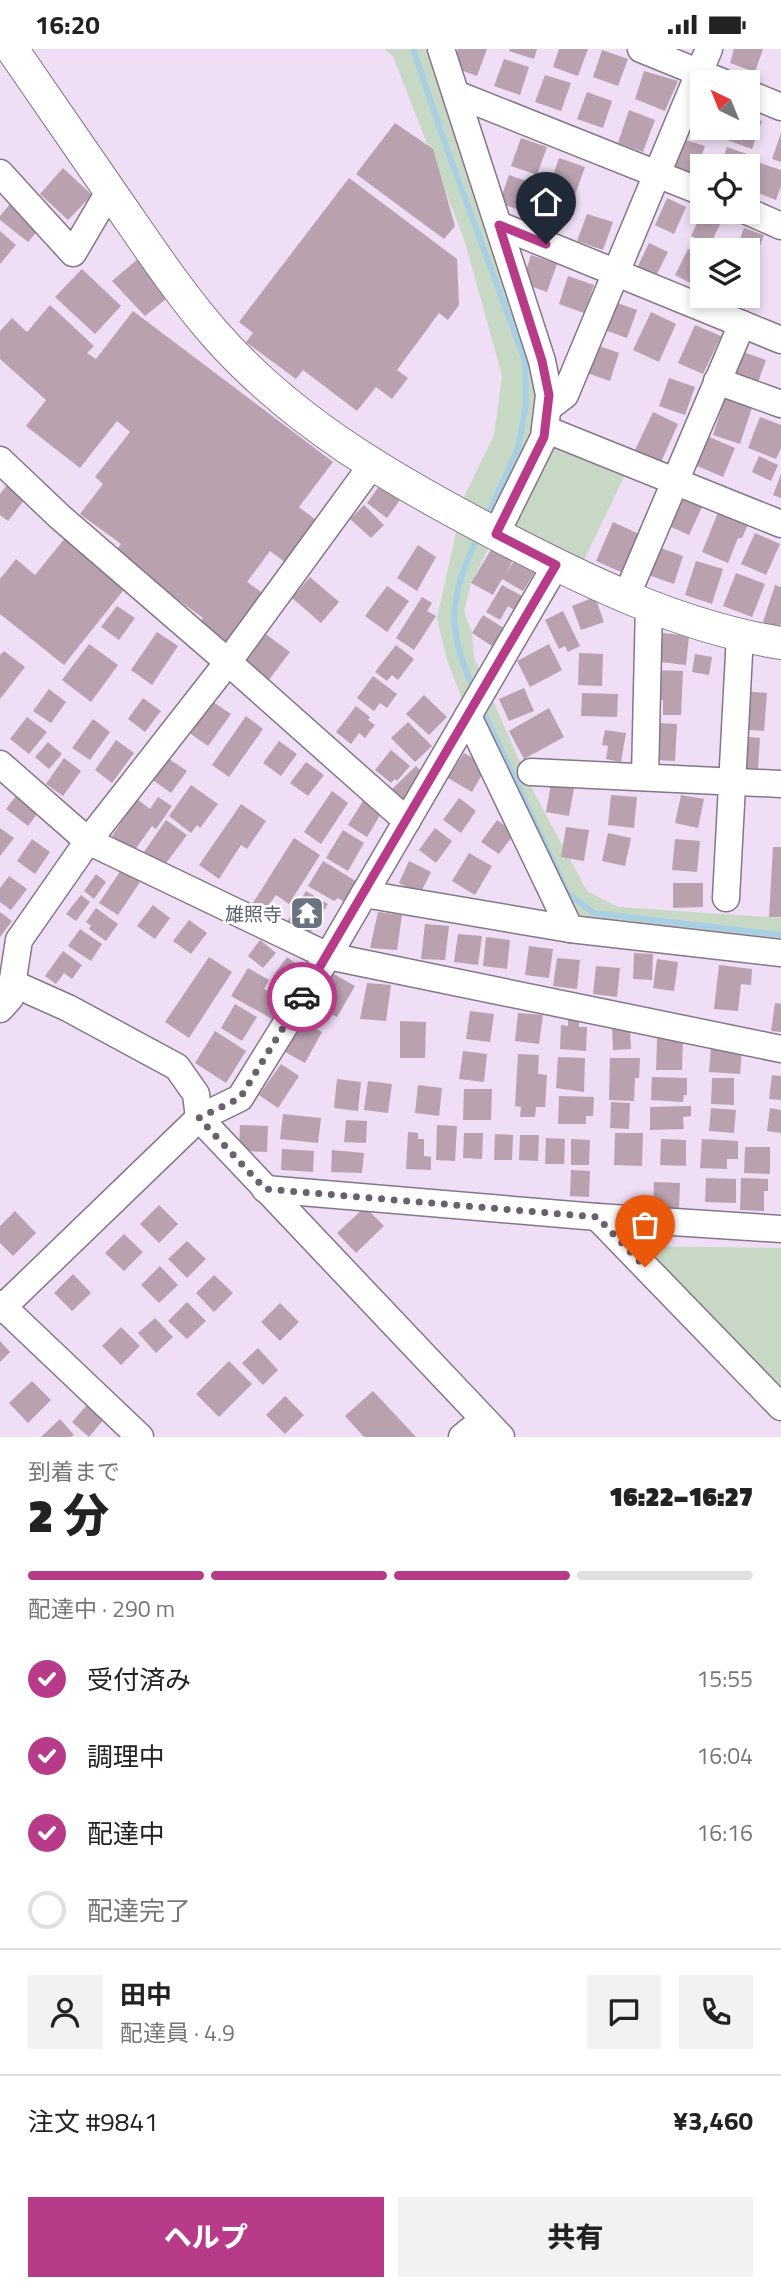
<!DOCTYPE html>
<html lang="ja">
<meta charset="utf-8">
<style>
body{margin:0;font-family:"Titillium Web","Noto Sans JP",sans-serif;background:#f2f2f2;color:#222;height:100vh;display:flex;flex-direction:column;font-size:26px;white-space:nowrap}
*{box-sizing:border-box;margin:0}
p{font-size:23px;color:#767676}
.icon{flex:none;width:38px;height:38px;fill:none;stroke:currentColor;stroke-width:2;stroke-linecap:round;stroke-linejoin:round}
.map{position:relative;height:1388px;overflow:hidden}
.sheet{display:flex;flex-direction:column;background:#fff;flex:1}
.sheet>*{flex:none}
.needle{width:46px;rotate:317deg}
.buttons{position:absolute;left:690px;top:21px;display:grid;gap:14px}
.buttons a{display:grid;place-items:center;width:70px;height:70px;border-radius:0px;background:#fff;box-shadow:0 4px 10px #0003;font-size:35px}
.pin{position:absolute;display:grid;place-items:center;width:60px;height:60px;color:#fff;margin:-72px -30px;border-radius:50% 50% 50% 0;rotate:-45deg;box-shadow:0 0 7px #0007}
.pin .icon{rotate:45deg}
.courier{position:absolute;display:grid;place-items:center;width:70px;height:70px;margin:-35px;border:5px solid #b83b89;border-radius:50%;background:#fff;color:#222;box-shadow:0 2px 9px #0007}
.summary em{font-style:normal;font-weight:800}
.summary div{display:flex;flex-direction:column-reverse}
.summary{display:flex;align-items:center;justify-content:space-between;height:119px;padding:0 28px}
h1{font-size:46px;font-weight:800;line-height:52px}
.bar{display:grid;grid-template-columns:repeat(4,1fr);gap:10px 7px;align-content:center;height:84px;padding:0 28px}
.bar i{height:9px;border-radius:5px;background:#e0e0e0}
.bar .current{background:#b83b89}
.bar p{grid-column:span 4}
.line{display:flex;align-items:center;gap:18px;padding:0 28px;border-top:2px solid #e0e0e0}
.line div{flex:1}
.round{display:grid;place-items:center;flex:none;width:74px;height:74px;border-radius:0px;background:#f2f2f2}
ol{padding:0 28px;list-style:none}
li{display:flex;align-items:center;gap:21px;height:77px}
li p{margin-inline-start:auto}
li .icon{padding:7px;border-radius:50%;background:#b83b89;color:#fff;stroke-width:4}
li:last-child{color:#767676}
li i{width:38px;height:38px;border:4px solid #e0e0e0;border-radius:50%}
.action{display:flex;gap:14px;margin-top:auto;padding:14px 28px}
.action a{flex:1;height:80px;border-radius:0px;background:#b83b89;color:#fff;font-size:28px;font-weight:800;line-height:80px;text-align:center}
.action a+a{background:#f2f2f2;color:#222}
.status{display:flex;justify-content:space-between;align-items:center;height:49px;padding:0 35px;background:#fff;direction:ltr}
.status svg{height:19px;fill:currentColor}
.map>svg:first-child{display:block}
</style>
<div class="status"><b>16:20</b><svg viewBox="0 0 49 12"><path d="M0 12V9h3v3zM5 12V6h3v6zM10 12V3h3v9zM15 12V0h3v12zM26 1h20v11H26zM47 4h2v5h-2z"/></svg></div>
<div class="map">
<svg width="781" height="1388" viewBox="0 0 781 1388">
<rect width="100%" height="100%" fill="#efdef5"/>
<g fill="#c7d9c5">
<path d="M384 0H434L523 253 544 388 631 413 577 526 496 485 471 534 464 562 472 584 474 608 529 734 587 842 618 858 781 869V900L561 879 472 676 447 611 437 569 464 448 494 386 502 327 465 193 393 7Z"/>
<path d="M624 1197 781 1199V1355Z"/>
</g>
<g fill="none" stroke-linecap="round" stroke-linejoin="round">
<g stroke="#a9cfe5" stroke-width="6">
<path d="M413 0 448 103 525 312 526 357 518 399 487 468"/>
<path d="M474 640C445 578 450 548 478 487"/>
<path d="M481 657 568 845 594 864 781 886"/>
</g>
</g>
<g fill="#b9a1af">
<path d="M458 0H487L477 27 452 18Z"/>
<path d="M510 0H537L534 10 509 2Z"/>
<path d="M559 0H588L578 27 553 18Z"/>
<path d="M734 0H763L755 23 730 14Z"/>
<path d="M602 1 628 10 618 37 593 28Z"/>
<path d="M504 10 529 18 520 46 494 37Z"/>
<path d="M644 22 678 32 665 62 635 50Z"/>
<path d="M545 26 571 34 561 62 535 53Z"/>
<path d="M587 43 612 52 603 79 577 70Z"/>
<path d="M701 55H702V79L694 76Z"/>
<path d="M629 61 655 71 643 103 618 94Z"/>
<path d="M747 67 762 72 752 100 727 91 731 79H747Z"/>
<path d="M395 74 433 100 455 177 444 190 356 125Z"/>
<path d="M702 79H722L720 85Z"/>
<path d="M781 84V113L772 110Z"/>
<path d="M521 89 547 98 537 126 511 117Z"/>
<path d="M679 89 705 97 695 125 669 116Z"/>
<path d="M727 98 753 107 749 117H720Z"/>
<path d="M559 109 585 118 575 146 549 137Z"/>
<path d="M760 114 781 121V137L776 151 751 141Z"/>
<path d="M63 119 92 146 68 171 40 145Z"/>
<path d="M509 126 535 135 525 163 499 154Z"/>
<path d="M349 129 457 210 459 256 448 271 439 264 397 321 408 329 392 350 376 338 357 362 303 321 296 330 246 293 253 284 239 273Z"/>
<path d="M541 147 567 156 557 184 532 175Z"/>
<path d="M667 149 686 158 674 185 655 176Z"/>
<path d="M10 155 40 179 28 193 0 171V167Z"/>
<path d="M702 163H710L723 169 710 196 691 187Z"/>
<path d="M587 165 613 173 603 201 577 192Z"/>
<path d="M744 179 764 186 754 214 747 212V201H736Z"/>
<path d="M0 182 16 196 0 215Z"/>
<path d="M649 194 668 203 655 229 636 221Z"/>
<path d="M688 200 702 206V219L694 236 675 226Z"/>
<path d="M531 206 557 215 547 243 522 234Z"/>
<path d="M138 210 166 250 145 267 112 232Z"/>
<path d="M82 220 121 257 95 285 55 248Z"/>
<path d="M747 225 754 227 748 246H747Z"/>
<path d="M568 227 594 236 584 264 559 255Z"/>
<path d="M723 247H747L744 255Z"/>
<path d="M612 252 637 261 627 289 602 280Z"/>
<path d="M50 256 94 297 87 304 96 310 133 262 333 413 299 458 316 471 285 513 270 502 247 533 267 547 228 601 197 578 203 569 114 504 121 495 80 465 103 435 95 428 130 383 117 372 80 419 26 377 46 351 0 310V282L12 269 27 283Z"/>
<path d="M651 263 676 275 659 313 633 301Z"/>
<path d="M695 276 721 287 703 325 678 314Z"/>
<path d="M594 295 619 304 610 332 584 323Z"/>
<path d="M740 302 766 311 756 339 731 330Z"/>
<path d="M669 329 695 338 685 366 659 357Z"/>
<path d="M726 346 753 355 740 395 713 386Z"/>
<path d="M653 363 678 375 661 413 635 401Z"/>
<path d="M760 368 781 376V399L776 410 748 399Z"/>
<path d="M707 387 735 399 723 428 695 416Z"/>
<path d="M759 407 778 416 771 432 752 423Z"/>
<path d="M781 425V449L773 446Z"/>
<path d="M7 436 25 450 8 472 0 466V445Z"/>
<path d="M380 436 400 451 387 469 367 454Z"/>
<path d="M684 447 703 456 689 486 669 477Z"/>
<path d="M364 456 384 476 371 489 350 470Z"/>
<path d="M719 461 749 473 742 489H738L728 514 702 503Z"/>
<path d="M613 473 639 485 621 523 596 512Z"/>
<path d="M755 484 780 495 766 526 741 515Z"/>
<path d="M65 489 126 538 64 616 0 565V530L16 510 35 526Z"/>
<path d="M418 496 436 508 417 542 397 529Z"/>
<path d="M658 498 683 507 674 535 648 526Z"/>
<path d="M492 499 513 511 505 526 516 509 536 521 523 542 502 530 493 546 471 534Z"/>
<path d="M696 512 723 520 712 555 685 546Z"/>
<path d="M736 524 765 535 752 568 723 557Z"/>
<path d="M310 528 339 553 321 574 292 549Z"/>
<path d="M502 536 522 547 514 561 508 557 500 571 486 563Z"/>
<path d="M775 536 781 538V574L779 578 763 573Z"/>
<path d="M387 537 409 552 387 583 365 567Z"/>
<path d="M422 548 432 554 427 562 436 567 414 601 396 589Z"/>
<path d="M595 548 604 573 581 581 572 557Z"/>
<path d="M117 557 135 569 119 591 101 578Z"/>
<path d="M563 562 580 597 568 603 565 597 559 600 545 571Z"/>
<path d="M483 566 507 581 495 599 472 584Z"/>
<path d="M157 583 178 597 152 636 131 621Z"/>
<path d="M263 583 290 603 268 632 242 613Z"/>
<path d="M663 584 689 587 686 616 660 613Z"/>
<path d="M89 595 118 616 91 653 62 631Z"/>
<path d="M549 595 562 621 530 638 517 612Z"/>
<path d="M396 596 414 610 398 631 392 626 387 632 375 623Z"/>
<path d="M4 602 25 618 0 650V606Z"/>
<path d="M579 604 603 605 602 637 578 636Z"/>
<path d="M695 605 712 608 709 626 692 623Z"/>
<path d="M655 621 683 622 681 666H663V651H654Z"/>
<path d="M373 627 397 645 387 659 380 654 374 662 357 649Z"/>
<path d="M524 639 534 662 509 672 499 650Z"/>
<path d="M49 640 66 653 51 674 33 662Z"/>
<path d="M743 642 767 644 764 682 740 680Z"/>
<path d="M582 644 618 645 617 668 581 667Z"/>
<path d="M424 646 447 668 429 686 406 665Z"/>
<path d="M143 649 161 662 145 683 128 670Z"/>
<path d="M210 651 231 665 208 697 188 683Z"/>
<path d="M356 657 370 668 368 671 375 676 365 689 359 684 351 695 336 683Z"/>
<path d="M549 659 564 688 524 710 509 682Z"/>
<path d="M246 667 263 680 229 728 212 716Z"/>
<path d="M27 668 47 683 29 705 10 690Z"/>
<path d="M93 670 110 683 90 711 72 699Z"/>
<path d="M408 673 432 697 415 713 391 689Z"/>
<path d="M657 674 677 675 675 712 655 711Z"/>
<path d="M605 681 626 684 621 713 606 710 608 697 602 696Z"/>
<path d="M740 687 760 689 758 720 738 718Z"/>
<path d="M116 691 134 704 112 734 95 721Z"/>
<path d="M279 692 297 705 281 727 263 714Z"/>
<path d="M48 693 62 705 49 720 35 708Z"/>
<path d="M391 701 410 717 397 732 395 730 391 734 375 721Z"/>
<path d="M464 704 487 717 472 743 448 729Z"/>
<path d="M64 709 81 722 63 747 46 735Z"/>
<path d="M169 710 187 722 171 744 153 731Z"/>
<path d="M306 713 324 726 308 747 290 734Z"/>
<path d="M416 717 423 724 403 753 391 741Z"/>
<path d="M551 735 574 739 569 767 546 763Z"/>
<path d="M191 736 218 755 200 779 197 776 191 784 169 767Z"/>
<path d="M332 742 348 754 321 795 304 783Z"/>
<path d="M19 743 41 760 28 777 6 760Z"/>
<path d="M611 746 637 748 634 779 608 776Z"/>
<path d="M681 746 704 750 698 779 675 774Z"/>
<path d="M158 748 172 757 156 780 152 777 134 802 112 787 137 750 150 760Z"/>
<path d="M459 749 476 762 461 784 443 771Z"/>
<path d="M363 752 382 763 367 788 348 776Z"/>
<path d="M241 755 266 772 247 800 241 796 219 830 199 816Z"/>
<path d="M166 771 187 786 164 817 144 803Z"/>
<path d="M497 771 515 784 499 805 481 793Z"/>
<path d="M566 778 589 781 584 812 561 808Z"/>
<path d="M0 779 14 789 0 807Z"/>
<path d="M435 779 452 792 436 814 419 801Z"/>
<path d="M343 781 364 794 348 822 326 809Z"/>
<path d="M608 784 631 789 625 817 602 812Z"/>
<path d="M294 789 320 806 289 855 276 846 263 864 251 857Z"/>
<path d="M32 790 50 803 35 825 17 812Z"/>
<path d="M675 790 700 792 697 823 672 821Z"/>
<path d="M773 798H781V868H769Z"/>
<path d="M469 804 492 817 475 846 452 832Z"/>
<path d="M323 812 359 834 346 854 338 849 334 852 308 837Z"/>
<path d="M409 812 431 823 420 845 399 834Z"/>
<path d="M121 821 140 833 118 866 99 854Z"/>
<path d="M96 825 106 833 94 850 84 842Z"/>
<path d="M9 827 27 840 11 861 0 853V839Z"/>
<path d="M673 834H703V858L673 859Z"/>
<path d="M306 842 328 855 309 886 287 873Z"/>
<path d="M81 846 90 853 76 872 66 865Z"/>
<path d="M153 856 170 869 155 890 137 877Z"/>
<path d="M96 859 118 875 106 892 89 880 91 877 86 873Z"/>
<path d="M0 863 12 872 0 888Z"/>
<path d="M378 863 402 866 397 901 370 899Z"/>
<path d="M189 871 207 884 191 905 173 892Z"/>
<path d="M425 875 449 877 445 911 421 910Z"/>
<path d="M80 880 102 895 91 912 68 897Z"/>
<path d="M458 885 482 887 478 916 454 913Z"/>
<path d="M486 888 510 891 507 920 483 917Z"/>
<path d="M260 891 276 904 263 919 248 907Z"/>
<path d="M529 897 553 900 549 929 525 926Z"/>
<path d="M63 902 82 916 72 930 64 924 56 935 45 927Z"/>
<path d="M634 904 653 905 652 931 633 930Z"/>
<path d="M209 908 232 923 189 989 165 973Z"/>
<path d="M287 908 303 920 288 939 273 927Z"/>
<path d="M557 909 580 911 577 940 553 937Z"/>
<path d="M657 910 678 913 674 942 653 939Z"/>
<path d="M719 916 752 920 751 936 741 935 738 962 714 960Z"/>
<path d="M596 917 620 919 617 948 593 945Z"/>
<path d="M248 919 269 931 264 940 285 952 274 971 231 947Z"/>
<path d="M332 924 355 937 337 968 314 956Z"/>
<path d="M367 934 391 936 386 972 360 970Z"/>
<path d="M775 954 781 955V983L771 982Z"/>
<path d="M235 955 257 968 242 992 221 979Z"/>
<path d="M470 962 494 965 490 993 466 990Z"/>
<path d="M518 964 543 966 539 995 515 992Z"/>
<path d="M568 971H579V978H587L586 1002 560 1000 561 976 568 977Z"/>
<path d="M302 972 322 983 305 1014 285 1003Z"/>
<path d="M400 972 426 973 425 1009H400Z"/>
<path d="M612 980H630L631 1000 613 1001Z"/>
<path d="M215 982 246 1002 226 1034 195 1014Z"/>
<path d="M657 989 683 990 682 1021H656Z"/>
<path d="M711 998 742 1000 740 1025 709 1023Z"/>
<path d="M463 1002 487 1005 484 1033 459 1030Z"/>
<path d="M518 1005 539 1006 538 1025 547 1026 545 1058H536L535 1068H520L521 1058 515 1057Z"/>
<path d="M558 1008 585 1009 584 1043 556 1039Z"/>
<path d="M610 1009H640L639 1029H635L634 1052 609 1051Z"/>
<path d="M281 1015 299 1027 278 1059 259 1046Z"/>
<path d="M772 1026 781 1027V1051L769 1050Z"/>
<path d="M652 1028 687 1029V1046H684L683 1053 651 1051Z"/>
<path d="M712 1029H734V1056L711 1055Z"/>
<path d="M337 1030 361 1033 358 1062 334 1059Z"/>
<path d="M368 1032 392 1035 388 1064 364 1061Z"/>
<path d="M418 1036 442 1039 439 1067 415 1064Z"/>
<path d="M464 1040H492L491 1071H463Z"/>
<path d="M559 1047 594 1048 593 1067H586V1075H558Z"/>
<path d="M611 1053 630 1054 629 1080 610 1079Z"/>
<path d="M691 1057V1067L683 1068 684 1080 650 1081V1058Z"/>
<path d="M711 1059 736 1061 734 1084 709 1082Z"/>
<path d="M770 1059 781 1061V1084L767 1082Z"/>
<path d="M283 1065 321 1069 318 1094 280 1090Z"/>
<path d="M346 1071 367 1072 366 1094 344 1093Z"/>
<path d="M240 1076 268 1077 267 1103 239 1102Z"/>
<path d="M437 1076 457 1077 455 1112 436 1111Z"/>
<path d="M408 1083 418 1084V1090H424V1107L431 1108V1121L406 1120Z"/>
<path d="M464 1084H483L482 1110 463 1109Z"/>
<path d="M615 1084H643L642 1117 614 1116Z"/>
<path d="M495 1085 513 1086 512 1111H494Z"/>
<path d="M520 1086H539L538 1112 519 1111Z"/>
<path d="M546 1089 565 1090 564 1115H545Z"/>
<path d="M571 1090 590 1091 589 1116H571Z"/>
<path d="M661 1090 686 1091V1117L660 1116Z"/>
<path d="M702 1090 738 1092V1110H727V1120L700 1119Z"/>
<path d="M745 1098H770V1125L744 1124Z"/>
<path d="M282 1100 314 1102 313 1123 281 1121Z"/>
<path d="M332 1101 364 1104 362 1124 331 1123Z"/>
<path d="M571 1121 590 1122 589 1148 570 1147Z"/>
<path d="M706 1129 736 1130V1154L705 1153Z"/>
<path d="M741 1129 768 1130V1142H764V1162L740 1161Z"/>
<path d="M654 1133 680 1134 679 1160 653 1159Z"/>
<path d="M159 1156 178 1175 159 1194 140 1175Z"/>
<path d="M365 1158 384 1177 356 1204 337 1184Z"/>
<path d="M15 1162 36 1184 13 1207 0 1194V1177Z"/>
<path d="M124 1185 143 1203 124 1222 105 1204Z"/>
<path d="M187 1192 206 1210 187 1229 168 1210Z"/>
<path d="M160 1217 178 1236 159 1254 141 1236Z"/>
<path d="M73 1225 91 1244 72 1262 54 1244Z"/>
<path d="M214 1226 233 1244 214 1263 196 1244Z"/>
<path d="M187 1253 206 1272 187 1290 168 1272Z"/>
<path d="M280 1254 299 1273 280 1292 261 1273Z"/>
<path d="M155 1269 173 1288 156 1304 138 1284Z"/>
<path d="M121 1278 140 1297 121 1316 102 1297Z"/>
<path d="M0 1292 10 1303 0 1313Z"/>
<path d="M258 1299 278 1321 263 1336 242 1314Z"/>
<path d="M229 1312 252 1335 219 1368 196 1345Z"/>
<path d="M32 1332 51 1351 28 1374 9 1354Z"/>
<path d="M373 1342 416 1388H364L345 1367Z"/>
<path d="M285 1347 304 1366 285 1385 266 1366Z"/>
<path d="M87 1356 104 1370 89 1388 72 1373Z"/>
<path d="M60 1370 74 1386 71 1388H41Z"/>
</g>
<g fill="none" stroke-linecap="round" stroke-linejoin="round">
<g stroke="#85768a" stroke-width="29">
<g id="minor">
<path d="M441 0 542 312 549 346 544 388 496 485"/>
<path d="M641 0 722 33"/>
<path d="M747 44 781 58"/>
<path d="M456 45 702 143"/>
<path d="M0 124 73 204 110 141"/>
<path d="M747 162 781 177"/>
<path d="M499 176 781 291"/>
<path d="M717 332 781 355"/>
<path d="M548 359 565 346 709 0"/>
<path d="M545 380 781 475"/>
<path d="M0 411 60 468 228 613 407 772"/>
<path d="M626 548 742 275"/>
<path d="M468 667 570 880"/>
<path d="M0 715 88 792 328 907 781 1000"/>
<path d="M531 723 781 735"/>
<path d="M645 728 649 556"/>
<path d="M364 845 570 880 781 904"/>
<path d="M726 849 740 586"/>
<path d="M12 934 68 959 177 1018 196 1045 199 1069 501 1388"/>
<path d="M0 960 10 949 19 891 88 792 228 613 372 416"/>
<path d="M265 1140 597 1168 781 1180"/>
<path d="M597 1168 781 1358"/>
<path d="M0 1255 140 1388"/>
<path d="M0 1261 199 1069 240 1049 328 907 556 516"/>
<path d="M462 1388 483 1371"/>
</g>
</g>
<g stroke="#85768a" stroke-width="34">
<path id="tertiary" d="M12 0C49 54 86 107 123 161 152 203 181 246 214 284 292 373 393 431 496 485 586 532 680 578 781 594"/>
</g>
<use href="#minor" stroke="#fff" stroke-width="26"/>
<use href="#tertiary" stroke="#fff" stroke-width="32"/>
</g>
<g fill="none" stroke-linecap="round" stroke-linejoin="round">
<path stroke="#6b616e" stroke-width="7" stroke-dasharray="0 12.6" d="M302 948 240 1049 199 1069 265 1140 597 1168 645 1218"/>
<path stroke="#b83b89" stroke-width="9" d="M302 948 556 516 496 485 544 388 549 346 542 312 499 176 546 195"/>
</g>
<defs>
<g id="temple-square" transform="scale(1.75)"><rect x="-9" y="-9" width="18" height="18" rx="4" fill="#6b7280" stroke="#fff"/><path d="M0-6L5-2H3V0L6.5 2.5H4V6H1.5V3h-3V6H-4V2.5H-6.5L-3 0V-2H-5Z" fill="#fff"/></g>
</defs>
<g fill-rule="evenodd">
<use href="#temple-square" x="307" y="864"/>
</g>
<g text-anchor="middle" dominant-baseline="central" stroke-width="5" stroke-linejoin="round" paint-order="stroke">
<g font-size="19" fill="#5b616d" stroke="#fff" text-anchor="end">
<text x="282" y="864">雄照寺</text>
</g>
</g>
</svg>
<div class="buttons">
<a><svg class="needle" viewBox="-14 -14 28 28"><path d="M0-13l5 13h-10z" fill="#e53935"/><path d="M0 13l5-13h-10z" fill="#767676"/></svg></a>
<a><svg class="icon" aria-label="locate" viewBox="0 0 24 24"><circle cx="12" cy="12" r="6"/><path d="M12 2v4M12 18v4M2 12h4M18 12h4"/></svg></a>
<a><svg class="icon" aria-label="layers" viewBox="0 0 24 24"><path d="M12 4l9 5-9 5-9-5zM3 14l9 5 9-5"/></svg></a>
</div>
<div class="pin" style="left:645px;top:1218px;background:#ea580c"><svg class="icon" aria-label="bag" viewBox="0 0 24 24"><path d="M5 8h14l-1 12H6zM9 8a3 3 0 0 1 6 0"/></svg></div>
<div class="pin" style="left:546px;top:195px;background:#1f2937"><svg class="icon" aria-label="home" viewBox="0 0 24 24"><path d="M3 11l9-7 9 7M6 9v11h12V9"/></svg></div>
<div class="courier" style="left:302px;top:948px"><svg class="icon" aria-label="car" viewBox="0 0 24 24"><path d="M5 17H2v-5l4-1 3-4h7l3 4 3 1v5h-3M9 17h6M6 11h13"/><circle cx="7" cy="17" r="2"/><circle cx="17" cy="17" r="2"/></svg></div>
</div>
<section class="sheet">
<div class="summary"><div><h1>2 分</h1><p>到着まで</p></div><em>16:22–16:27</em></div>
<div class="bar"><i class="current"></i><i class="current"></i><i class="current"></i><i></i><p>配達中 · 290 m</p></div>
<ol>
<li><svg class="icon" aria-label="check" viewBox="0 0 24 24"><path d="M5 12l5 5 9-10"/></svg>受付済み<p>15:55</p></li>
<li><svg class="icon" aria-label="check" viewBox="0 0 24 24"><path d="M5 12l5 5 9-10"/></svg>調理中<p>16:04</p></li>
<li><svg class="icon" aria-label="check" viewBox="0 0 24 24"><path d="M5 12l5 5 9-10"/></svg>配達中<p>16:16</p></li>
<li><i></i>配達完了</li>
</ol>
<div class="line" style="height:126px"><a class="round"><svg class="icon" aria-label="person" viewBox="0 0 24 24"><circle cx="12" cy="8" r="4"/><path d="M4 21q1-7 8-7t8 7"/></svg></a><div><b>田中</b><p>配達員 · 4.9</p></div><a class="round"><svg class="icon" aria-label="chat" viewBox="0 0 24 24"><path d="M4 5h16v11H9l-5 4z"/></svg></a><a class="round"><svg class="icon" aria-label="phone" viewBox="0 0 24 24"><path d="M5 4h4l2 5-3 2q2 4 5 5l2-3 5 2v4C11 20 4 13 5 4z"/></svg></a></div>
<div class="line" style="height:91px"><div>注文 #9841</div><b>¥3,460</b></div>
<div class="action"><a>ヘルプ</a><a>共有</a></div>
</section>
